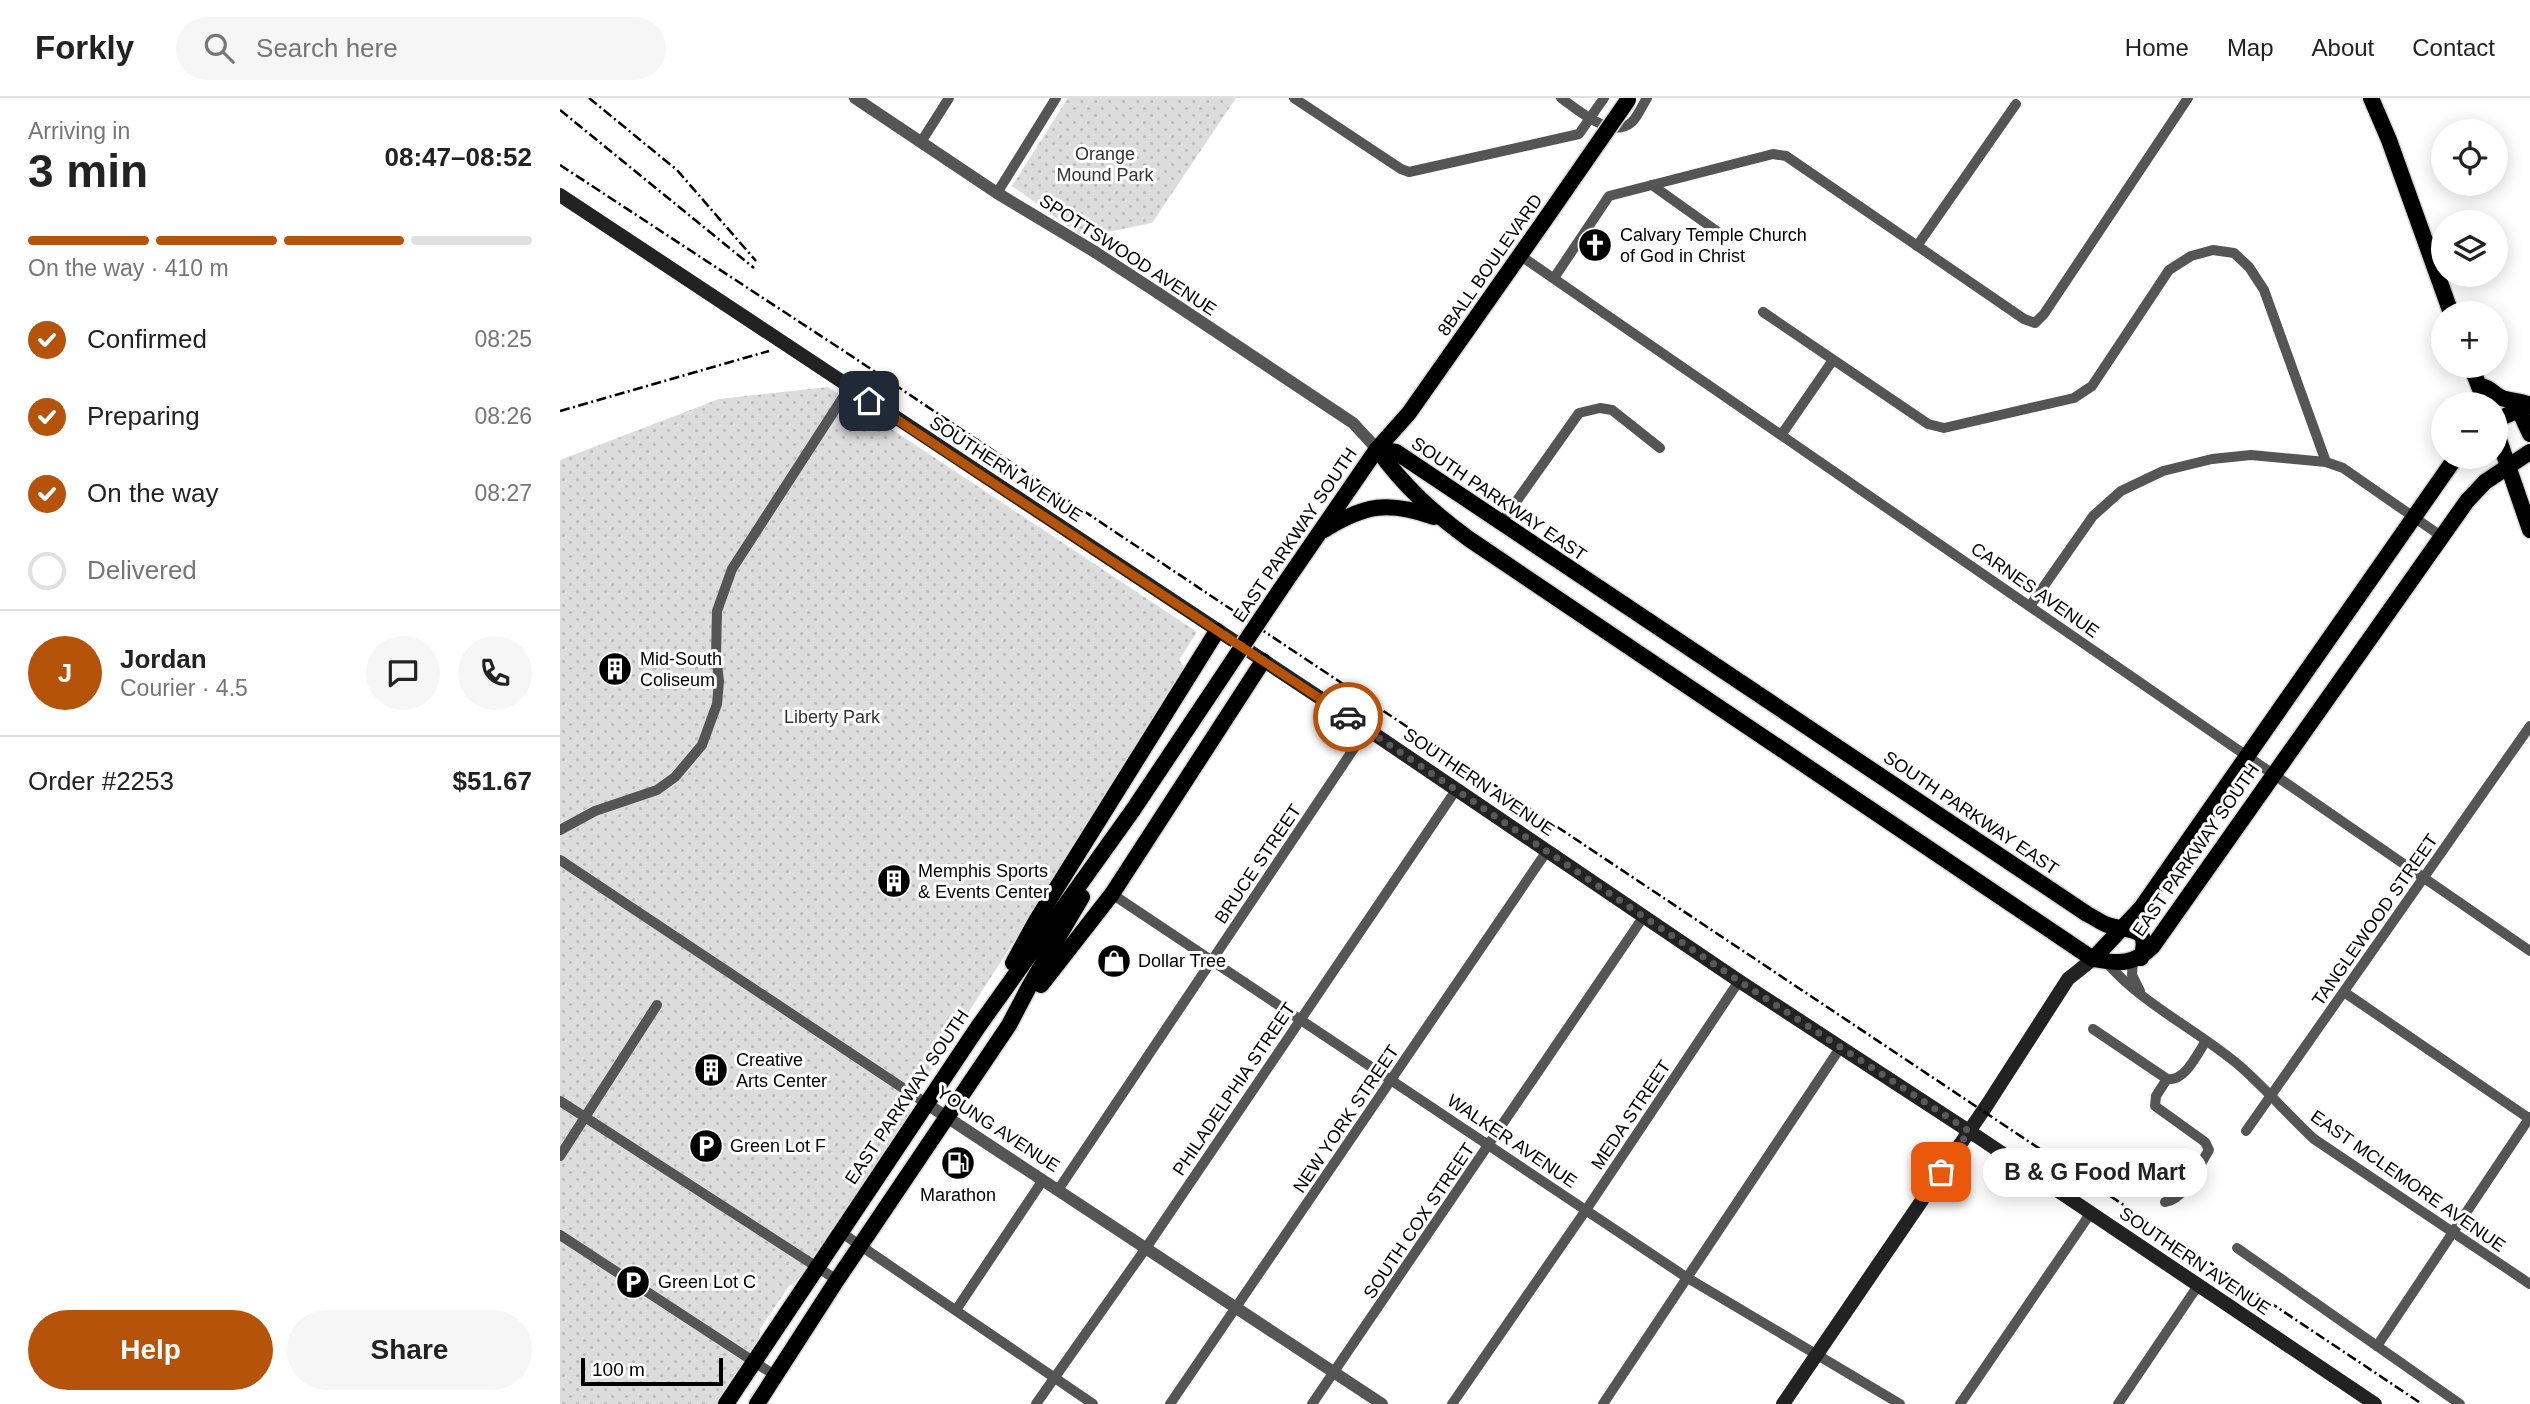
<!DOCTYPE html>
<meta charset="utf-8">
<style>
body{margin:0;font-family:Arial,sans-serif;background:#f6f6f6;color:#222;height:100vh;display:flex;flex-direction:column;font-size:26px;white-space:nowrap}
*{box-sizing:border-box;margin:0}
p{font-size:23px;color:#767676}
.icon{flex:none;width:38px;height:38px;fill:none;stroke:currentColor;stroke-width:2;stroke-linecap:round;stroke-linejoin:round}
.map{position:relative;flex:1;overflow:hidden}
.panel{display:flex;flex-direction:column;background:#fff;width:560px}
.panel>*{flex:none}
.fabs{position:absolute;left:1871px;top:21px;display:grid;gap:14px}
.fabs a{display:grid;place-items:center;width:77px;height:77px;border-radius:50%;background:#fff;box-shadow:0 4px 18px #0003;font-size:35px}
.scale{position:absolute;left:21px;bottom:18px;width:142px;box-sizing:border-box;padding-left:7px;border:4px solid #000;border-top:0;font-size:19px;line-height:24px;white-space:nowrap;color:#000;-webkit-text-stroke:5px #fff;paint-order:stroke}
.pin{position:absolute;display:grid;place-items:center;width:60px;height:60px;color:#fff;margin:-30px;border-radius:14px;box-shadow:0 4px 10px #0006}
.courier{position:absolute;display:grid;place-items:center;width:70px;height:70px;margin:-35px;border:5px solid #b45309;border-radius:50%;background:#fff;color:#222;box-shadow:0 2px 9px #0007}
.bubble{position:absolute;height:49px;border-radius:24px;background:#fff;box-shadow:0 4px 18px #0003;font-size:23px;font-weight:700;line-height:49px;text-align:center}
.overview em{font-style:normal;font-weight:700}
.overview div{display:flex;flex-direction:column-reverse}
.overview{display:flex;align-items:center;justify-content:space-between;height:119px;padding:0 28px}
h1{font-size:46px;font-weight:700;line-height:52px}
.bar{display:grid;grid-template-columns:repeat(4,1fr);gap:10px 7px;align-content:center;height:84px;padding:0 28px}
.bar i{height:9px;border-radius:5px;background:#e0e0e0}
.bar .current{background:#b45309}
.bar p{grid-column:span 4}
.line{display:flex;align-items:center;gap:18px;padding:0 28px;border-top:2px solid #e0e0e0}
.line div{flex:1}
.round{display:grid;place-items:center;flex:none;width:74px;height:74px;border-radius:37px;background:#f6f6f6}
ol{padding:0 28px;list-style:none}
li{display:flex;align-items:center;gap:21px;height:77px}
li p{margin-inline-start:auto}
li .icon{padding:7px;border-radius:50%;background:#b45309;color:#fff;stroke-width:4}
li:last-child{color:#767676}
li i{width:38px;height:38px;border:4px solid #e0e0e0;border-radius:50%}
.primary-button{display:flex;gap:14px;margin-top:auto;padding:14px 28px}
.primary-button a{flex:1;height:80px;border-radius:42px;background:#b45309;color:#fff;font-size:28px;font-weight:700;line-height:80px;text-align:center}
.primary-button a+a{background:#f6f6f6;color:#222}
header{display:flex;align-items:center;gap:42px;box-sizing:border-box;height:98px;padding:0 35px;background:#fff;border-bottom:2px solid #e0e0e0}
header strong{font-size:33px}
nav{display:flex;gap:38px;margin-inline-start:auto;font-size:24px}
.search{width:490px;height:63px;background:#f6f6f6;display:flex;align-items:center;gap:18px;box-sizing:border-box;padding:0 24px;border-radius:38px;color:#767676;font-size:26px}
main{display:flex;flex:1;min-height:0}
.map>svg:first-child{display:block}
</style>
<header>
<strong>Forkly</strong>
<div class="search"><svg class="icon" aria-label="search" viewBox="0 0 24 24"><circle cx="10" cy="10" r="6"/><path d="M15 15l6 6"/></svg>Search here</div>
<nav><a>Home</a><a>Map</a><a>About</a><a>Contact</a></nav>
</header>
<main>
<section class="panel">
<div class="overview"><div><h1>3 min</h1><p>Arriving in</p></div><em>08:47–08:52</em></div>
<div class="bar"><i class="current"></i><i class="current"></i><i class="current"></i><i></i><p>On the way · 410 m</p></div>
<ol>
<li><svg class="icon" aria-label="check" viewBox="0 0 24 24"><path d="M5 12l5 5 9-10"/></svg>Confirmed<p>08:25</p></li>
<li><svg class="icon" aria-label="check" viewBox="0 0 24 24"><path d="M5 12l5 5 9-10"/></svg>Preparing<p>08:26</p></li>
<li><svg class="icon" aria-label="check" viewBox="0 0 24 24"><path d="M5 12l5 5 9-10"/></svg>On the way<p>08:27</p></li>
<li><i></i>Delivered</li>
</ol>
<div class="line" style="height:126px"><b class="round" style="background:#b45309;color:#fff">J</b><div><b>Jordan</b><p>Courier · 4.5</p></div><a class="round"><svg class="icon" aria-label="chat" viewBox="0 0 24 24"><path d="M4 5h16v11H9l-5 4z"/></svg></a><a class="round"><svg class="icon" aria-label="phone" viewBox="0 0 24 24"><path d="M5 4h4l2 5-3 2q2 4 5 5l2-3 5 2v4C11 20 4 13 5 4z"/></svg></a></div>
<div class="line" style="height:91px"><div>Order #2253</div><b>$51.67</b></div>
<div class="primary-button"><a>Help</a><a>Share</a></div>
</section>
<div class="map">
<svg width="1970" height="1306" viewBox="0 0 1970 1306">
<defs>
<pattern id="park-dots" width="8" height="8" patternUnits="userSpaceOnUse" patternTransform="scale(1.75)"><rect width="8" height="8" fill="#dcdcdc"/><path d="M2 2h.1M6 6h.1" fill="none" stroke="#bbb" stroke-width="1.8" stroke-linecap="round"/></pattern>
</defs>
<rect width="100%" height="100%" fill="#fff"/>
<g fill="url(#park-dots)">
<path d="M508 0H676L592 125 523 139 452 88Z"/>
<path d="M268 289 637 534 619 562 627 572 355 998 349 1008 350 1014 239 1182 229 1188 200 1231 199 1245 157 1306H0V362L159 301Z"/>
</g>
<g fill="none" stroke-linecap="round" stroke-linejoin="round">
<g stroke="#dbdbdb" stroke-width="19">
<g id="primary">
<path d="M1811 0 1829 42 1891 215"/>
<path d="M1911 268 1926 306"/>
<path d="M1919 288C1929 289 1932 294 1940 299 1950 304 1960 302 1970 307"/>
<path d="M1959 312 1970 336"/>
<path d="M1936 322 1970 307"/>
<path d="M1936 333 1970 432"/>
<path d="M817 351C844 388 872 414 909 441L1533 861C1559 866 1574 867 1593 848L1907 403 1925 384 1970 354"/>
<path d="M817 351 836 354 1527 816C1534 819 1541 825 1548 827 1570 834 1591 827 1581 860"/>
<path d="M764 432C805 406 829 403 874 419"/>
<path d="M720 492 817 351 849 315 984 123"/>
<path d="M1533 861 1581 810 1896 359"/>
<path d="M453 865 476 823 657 533"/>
<path d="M481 887 552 796 703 563"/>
<path d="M166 1306 418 929 573 712"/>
<path d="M197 1306 277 1182 449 927 470 887 522 799"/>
</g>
</g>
<g stroke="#555" stroke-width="10">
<path d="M734 0 841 71 849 74 1019 36 1044 0"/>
<path d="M1001 0C1018 12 1051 42 1072 24 1078 18 1082 8 1087 0"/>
<path d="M361 44 389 0"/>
<path d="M1092 87 1158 134"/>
<path d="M437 95 496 0"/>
<path d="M1357 148 1456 6"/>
<path d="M961 158 1970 853"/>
<path d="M994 180 1049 98 1213 56 1226 58 1464 221 1475 225 1484 216 1628 0"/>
<path d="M1203 214 1368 326 1384 330 1514 300 1532 288 1609 172 1631 158 1653 152 1674 155 1689 169 1704 192 1766 364"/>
<path d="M1222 336 1273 262"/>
<path d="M941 425 1019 315 1040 310 1052 312 1100 350"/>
<path d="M1470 508 1533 418 1561 393 1603 373 1652 361 1691 357 1766 364 1783 370 1881 438"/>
<path d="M0 732 35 713 97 692 115 679 142 647 157 606 159 583 156 558 157 513 172 471 289 290"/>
<path d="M0 762 367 1006"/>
<path d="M552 796 1126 1179 1340 1306"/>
<path d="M1573 862 1572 877 1580 893"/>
<path d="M1546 864C1583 907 1638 932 1681 969 1707 992 1729 1018 1754 1041L1970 1186"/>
<path d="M1784 894 1970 1021"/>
<path d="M1533 931 1607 981C1625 984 1637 956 1646 943"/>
<path d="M0 1003 277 1182"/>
<path d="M1686 1033 1970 628"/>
<path d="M0 1058 97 907"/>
<path d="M498 1092 807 631"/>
<path d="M1605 1104C1626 1101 1638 1069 1649 1052L1645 1044 1595 1008 1596 998 1607 981"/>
<path d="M279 1133 533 1306"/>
<path d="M0 1137 216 1278"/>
<path d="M1677 1150 1900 1306"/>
<path d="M396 1212 483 1082"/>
<path d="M1817 1248 1970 1019"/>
<path d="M476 1306 586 1150 896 692"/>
<path d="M610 1306 987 753"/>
<path d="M752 1306 1084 818"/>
<path d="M892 1306 1026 1112 1179 883"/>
<path d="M1043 1306 1280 950"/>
<path d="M1400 1306 1530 1116"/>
<path d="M1558 1306 1637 1189"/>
</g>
<g stroke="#555" stroke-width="12">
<path d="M295 0 437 95 535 154"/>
<path d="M598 195 793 325 817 351"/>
<path d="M367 1006 822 1306"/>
</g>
<g stroke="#222" stroke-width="14">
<path d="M0 97 807 631 1179 883 1418 1039 1815 1306"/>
<path d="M1223 1306 1427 1007 1508 881 1533 861"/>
</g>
<use href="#primary" stroke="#000" stroke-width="16"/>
<g stroke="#000" stroke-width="2.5" stroke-dasharray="10 3.5 2 3.5" stroke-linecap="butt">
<path d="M29 0 117 72 196 163"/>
<path d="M0 12 194 170"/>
<path d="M0 67 290 257 1862 1306"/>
<path d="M0 313 209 253"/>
</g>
<g stroke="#dbdbdb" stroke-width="19" stroke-linecap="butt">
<g id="primary-bridge">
<path d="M984 123 1068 2"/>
<path d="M573 712 720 492"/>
</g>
</g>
<path stroke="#555" stroke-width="12" d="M535 154 598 195"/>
<use href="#primary-bridge" stroke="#000" stroke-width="16"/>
</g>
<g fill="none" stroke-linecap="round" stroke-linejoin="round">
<path stroke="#595959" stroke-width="7" stroke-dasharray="0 12.6" d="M788 619 1179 883 1409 1033 1381 1074"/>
<path stroke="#b45309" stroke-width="9" d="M309 303 788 619"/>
</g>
<defs>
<g id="church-disc" transform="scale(1.75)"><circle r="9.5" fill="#000" stroke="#fff"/><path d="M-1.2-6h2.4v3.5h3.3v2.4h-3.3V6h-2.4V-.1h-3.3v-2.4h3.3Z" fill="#fff"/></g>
<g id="building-disc" transform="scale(1.75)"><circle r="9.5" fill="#000" stroke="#fff"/><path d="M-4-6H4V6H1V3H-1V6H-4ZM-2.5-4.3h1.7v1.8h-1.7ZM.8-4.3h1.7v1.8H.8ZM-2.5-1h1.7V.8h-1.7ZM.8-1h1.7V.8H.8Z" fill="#fff"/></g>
<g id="shop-disc" transform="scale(1.75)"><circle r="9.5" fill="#000" stroke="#fff"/><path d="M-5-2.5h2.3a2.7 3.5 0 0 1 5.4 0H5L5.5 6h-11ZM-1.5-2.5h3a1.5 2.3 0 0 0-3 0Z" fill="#fff"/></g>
<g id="parking-disc" transform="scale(1.75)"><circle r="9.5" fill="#000" stroke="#fff"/><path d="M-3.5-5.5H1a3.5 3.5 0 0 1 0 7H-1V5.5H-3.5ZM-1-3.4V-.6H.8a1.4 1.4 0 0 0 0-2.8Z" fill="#fff"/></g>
<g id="fuel-disc" transform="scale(1.75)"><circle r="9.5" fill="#000" stroke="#fff"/><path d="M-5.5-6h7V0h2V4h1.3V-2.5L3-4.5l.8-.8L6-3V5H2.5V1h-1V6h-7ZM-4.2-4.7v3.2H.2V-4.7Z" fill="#fff"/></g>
</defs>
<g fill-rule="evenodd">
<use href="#church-disc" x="1035" y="147"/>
<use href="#building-disc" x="55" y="571"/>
<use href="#building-disc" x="334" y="783"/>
<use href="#shop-disc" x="554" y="863"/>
<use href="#building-disc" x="151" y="972"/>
<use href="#parking-disc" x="146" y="1048"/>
<use href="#fuel-disc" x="398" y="1065"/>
<use href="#parking-disc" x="73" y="1184"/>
</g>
<g text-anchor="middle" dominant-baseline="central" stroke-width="6" stroke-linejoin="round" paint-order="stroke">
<g font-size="18" fill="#333" stroke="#fff">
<text x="545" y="56">Orange<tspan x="545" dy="21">Mound Park</tspan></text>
<text x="272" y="619">Liberty Park</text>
</g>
<g font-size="18" fill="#000" stroke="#fff" text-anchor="start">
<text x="1060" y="137">Calvary Temple Church<tspan x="1060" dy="21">of God in Christ</tspan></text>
<text x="80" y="561">Mid-South<tspan x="80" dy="21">Coliseum</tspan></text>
<text x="358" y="773">Memphis Sports<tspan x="358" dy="21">&amp; Events Center</tspan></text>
<text x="578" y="863">Dollar Tree</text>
<text x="176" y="962">Creative<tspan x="176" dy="21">Arts Center</tspan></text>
<text x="170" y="1048">Green Lot F</text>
<text x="398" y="1097" text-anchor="middle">Marathon</text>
<text x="98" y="1184">Green Lot C</text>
</g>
<g font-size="18" fill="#000" stroke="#fff">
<text transform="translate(568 157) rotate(33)">SPOTTSWOOD AVENUE</text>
<text transform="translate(930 167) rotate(-55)">8BALL BOULEVARD</text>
<text transform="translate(446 371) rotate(33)">SOUTHERN AVENUE</text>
<text transform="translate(939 401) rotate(34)">SOUTH PARKWAY EAST</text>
<text transform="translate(735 437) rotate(-56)">EAST PARKWAY SOUTH</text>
<text transform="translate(1475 492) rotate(35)">CARNES AVENUE</text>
<text transform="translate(919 684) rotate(34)">SOUTHERN AVENUE</text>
<text transform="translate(1411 715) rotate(34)">SOUTH PARKWAY EAST</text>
<text transform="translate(1636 752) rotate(-55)">EAST PARKWAY SOUTH</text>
<text transform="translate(698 766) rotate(-56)">BRUCE STREET</text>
<text transform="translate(1815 822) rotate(-55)">TANGLEWOOD STREET</text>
<text transform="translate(674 991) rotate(-56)">PHILADELPHIA STREET</text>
<text transform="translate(347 999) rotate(-56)">EAST PARKWAY SOUTH</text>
<text transform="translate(1071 1017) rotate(-56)">MEDA STREET</text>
<text transform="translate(786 1021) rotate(-56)">NEW YORK STREET</text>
<text transform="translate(438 1031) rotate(33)">YOUNG AVENUE</text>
<text transform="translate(952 1043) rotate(34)">WALKER AVENUE</text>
<text transform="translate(1848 1083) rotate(35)">EAST MCLEMORE AVENUE</text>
<text transform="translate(859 1123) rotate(-56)">SOUTH COX STREET</text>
<text transform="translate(1635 1163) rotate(34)">SOUTHERN AVENUE</text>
</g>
</g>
</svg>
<div class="fabs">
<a><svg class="icon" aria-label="locate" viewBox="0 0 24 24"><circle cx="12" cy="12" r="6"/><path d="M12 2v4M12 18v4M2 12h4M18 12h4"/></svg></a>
<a><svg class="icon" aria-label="layers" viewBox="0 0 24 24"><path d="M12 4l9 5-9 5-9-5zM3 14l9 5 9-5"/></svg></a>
<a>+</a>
<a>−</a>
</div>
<div class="scale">100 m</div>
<div class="pin" style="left:1381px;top:1074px;background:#ea580c"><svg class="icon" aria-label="bag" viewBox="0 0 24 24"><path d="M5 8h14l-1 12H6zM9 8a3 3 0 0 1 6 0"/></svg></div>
<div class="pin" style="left:309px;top:303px;background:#1f2937"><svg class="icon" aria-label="home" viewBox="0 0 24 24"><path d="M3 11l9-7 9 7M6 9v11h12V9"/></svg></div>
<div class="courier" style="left:788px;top:619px"><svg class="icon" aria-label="car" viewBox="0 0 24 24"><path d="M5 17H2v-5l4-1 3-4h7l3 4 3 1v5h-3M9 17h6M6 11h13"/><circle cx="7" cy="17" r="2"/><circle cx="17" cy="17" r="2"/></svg></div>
<div class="bubble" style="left:1423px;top:1050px;width:224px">B &amp; G Food Mart</div>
</div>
</main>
